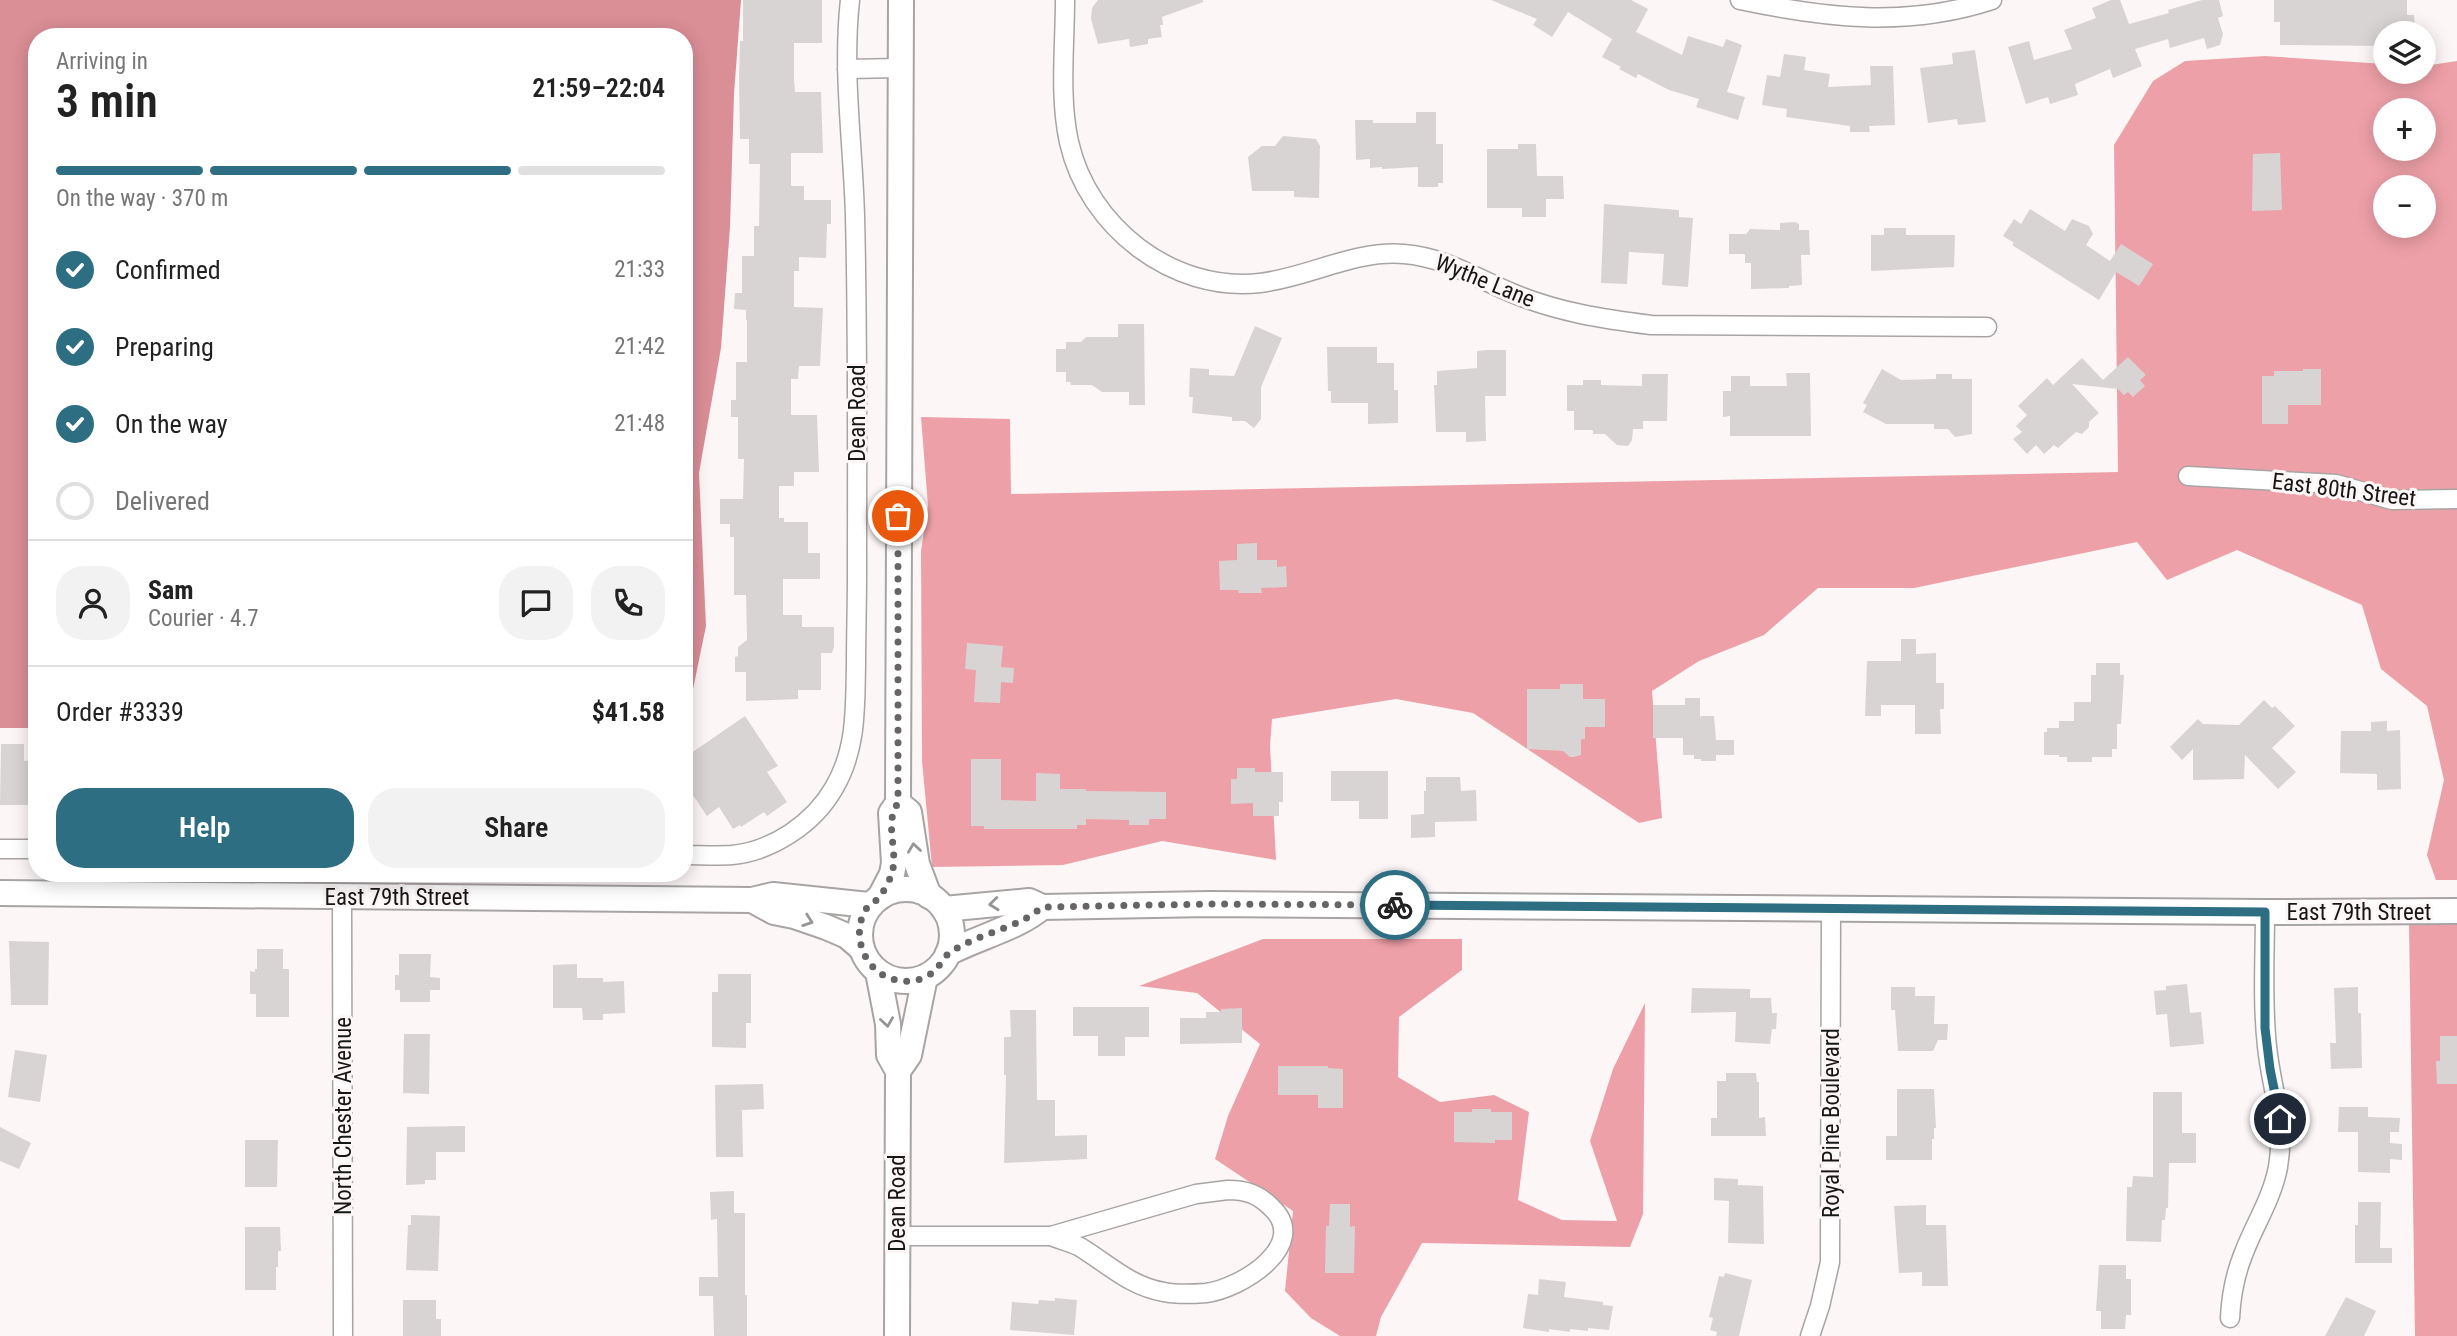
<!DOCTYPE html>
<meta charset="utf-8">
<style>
body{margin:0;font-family:"Roboto Condensed",sans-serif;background:#f2f2f2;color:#222;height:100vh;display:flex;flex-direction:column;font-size:26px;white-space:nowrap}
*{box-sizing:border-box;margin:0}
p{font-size:23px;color:#767676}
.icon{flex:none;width:38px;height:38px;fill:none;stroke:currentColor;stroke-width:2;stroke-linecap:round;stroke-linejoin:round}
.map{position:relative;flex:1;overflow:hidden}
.panel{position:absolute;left:28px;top:28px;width:665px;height:854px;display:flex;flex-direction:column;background:#fff;border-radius:28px;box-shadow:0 4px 18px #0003}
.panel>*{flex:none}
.buttons{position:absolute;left:2373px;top:21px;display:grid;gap:14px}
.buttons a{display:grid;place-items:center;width:63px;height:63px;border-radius:50%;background:#fff;box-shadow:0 4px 18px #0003;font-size:35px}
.pin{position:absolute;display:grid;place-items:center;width:60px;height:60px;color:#fff;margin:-30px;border:4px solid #fff;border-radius:50%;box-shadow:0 2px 7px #0007}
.courier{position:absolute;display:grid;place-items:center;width:70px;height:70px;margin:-35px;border:5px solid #2e6e82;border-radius:50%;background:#fff;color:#222;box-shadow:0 2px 9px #0007}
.head em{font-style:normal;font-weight:600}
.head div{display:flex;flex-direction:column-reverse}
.head{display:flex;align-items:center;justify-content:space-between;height:119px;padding:0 28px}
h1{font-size:46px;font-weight:600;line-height:52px}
.bar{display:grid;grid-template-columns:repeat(4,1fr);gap:10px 7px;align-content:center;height:84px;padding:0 28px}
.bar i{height:9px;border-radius:5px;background:#e0e0e0}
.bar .active{background:#2e6e82}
.bar p{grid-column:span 4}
.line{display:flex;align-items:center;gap:18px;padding:0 28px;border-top:2px solid #e0e0e0}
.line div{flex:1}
.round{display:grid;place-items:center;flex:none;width:74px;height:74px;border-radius:28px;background:#f2f2f2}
ol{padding:0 28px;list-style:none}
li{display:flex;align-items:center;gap:21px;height:77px}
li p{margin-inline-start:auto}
li .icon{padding:7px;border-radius:50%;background:#2e6e82;color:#fff;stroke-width:4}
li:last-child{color:#767676}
li i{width:38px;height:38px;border:4px solid #e0e0e0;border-radius:50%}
.primary-button{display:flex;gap:14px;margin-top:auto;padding:14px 28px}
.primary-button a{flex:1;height:80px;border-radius:28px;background:#2e6e82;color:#fff;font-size:28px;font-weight:600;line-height:80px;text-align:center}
.primary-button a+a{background:#f2f2f2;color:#222}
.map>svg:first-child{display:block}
</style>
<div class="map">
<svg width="2457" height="1336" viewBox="0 0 2457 1336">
<rect width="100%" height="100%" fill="#fcf6f7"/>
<g fill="#eea0a8" fill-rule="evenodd">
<path d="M2265 56 2385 64V72H2424V66L2457 61V880H2436L2427 855 2444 780 2427 706 2381 669 2362 605 2237 550 2167 580 2137 542 1914 588H1818L1764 635 1699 661 1652 691 1662 818 1639 823 1473 713 1396 699 1272 719 1270 746 1276 860 1162 841 1063 865 932 867 922 761 921 551 928 506 921 417 1010 419 1011 494 2118 472 2114 145 2153 81 2185 61ZM2385 110H2424V149H2385ZM2385 187H2424V226H2385Z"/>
<path d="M2409 923H2457V1336H2415Z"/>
<path d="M1263 939H1462V970L1399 1017 1398 1077 1440 1102 1494 1095 1529 1112 1518 1200 1562 1220 1617 1221 1590 1141 1613 1069 1645 1003 1643 1214 1630 1247 1422 1243 1381 1317 1376 1336H1340L1311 1318 1285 1291 1293 1211 1215 1159 1228 1116 1260 1044 1197 993 1139 986Z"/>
</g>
<path fill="#da8e96" d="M0 0H741L734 94 730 227 721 348 699 473 706 626 691 699 684 708V37H37V728H0Z"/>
<g fill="#d9d4d4">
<path d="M743 0H822V43H794V78L795 92H821L823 153H791V186H804V200H831V224H827L826 258 799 257V271H794V307L823 308 820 366H799L798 379H791V415H817L819 472H794V486H779V518H784V522H808V553H820V579H783V615H802V627H834V647L832 653H821V690H798V699L746 701V672H735V657L738 656V647L747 640 746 595H734V537H730V524H720V499H743L744 459H738V417H731V400H736V362H747V320H746V310L734 309 735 293H742V256H754V226H759L760 164H749V139H740L739 78 740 41H743Z"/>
<path d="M1098 0H1203V2L1162 17 1163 25H1160L1162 37 1148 39V44L1130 47 1129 39 1098 44 1091 19 1092 8Z"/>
<path d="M1491 0H1631L1648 9 1636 32 1682 55 1688 36 1723 47 1726 39 1742 45 1727 92 1745 97 1738 120 1696 107 1699 99 1669 90 1638 74 1636 78 1619 69 1621 67 1602 57 1612 39 1568 12 1552 37 1533 25 1537 19Z"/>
<path d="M2111 0H2120L2129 24 2169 13 2168 10 2202 0H2219L2223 16 2218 18 2223 34 2220 45 2207 49 2204 38 2170 48 2168 39 2135 49 2142 66 2113 78 2110 69 2075 84 2078 95 2050 104 2048 97 2026 104 2008 47 2029 41 2034 60 2072 49 2064 30 2096 18 2092 8Z"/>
<path d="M2274 0H2407V15H2414L2415 33H2385V46L2280 45V22H2274Z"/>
<path d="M1975 50 1986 122 1958 125 1957 119 1928 123 1920 68 1953 64 1952 53Z"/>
<path d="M1784 54 1806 57 1804 70 1830 74 1828 87 1871 85 1870 66H1893L1895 125 1869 126 1870 132H1850V126L1786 117 1787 109 1762 105 1767 75 1780 77Z"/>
<path d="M1416 112H1436V144H1443V183H1438V187H1418V167L1382 169V167L1370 168V159L1356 160 1355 120H1373V123H1416Z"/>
<path d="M1283 136 1316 139 1320 146 1319 198 1294 197V191H1252L1248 157 1262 146H1275Z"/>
<path d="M1518 144H1536L1537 176H1563L1564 199H1546V217H1522V208H1487V149H1518Z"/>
<path d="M2280 153 2282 210 2252 211 2253 154Z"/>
<path d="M1604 204 1679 210V217L1693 218 1688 287 1662 285 1664 254 1629 252 1627 284 1601 283Z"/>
<path d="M2030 209 2065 231 2072 219 2089 226 2093 234 2086 245 2110 261 2121 244 2153 264 2139 286 2116 272 2099 300 2012 245 2014 243 2003 236 2014 219 2021 224Z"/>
<path d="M1795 222 1799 224V230H1809L1810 255H1801L1802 285 1789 286V288L1751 289V263H1745V254H1729V234H1746L1750 229 1780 230V223Z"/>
<path d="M1884 228H1906V235H1955L1954 267 1871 271V235H1884Z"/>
<path d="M1118 324H1144L1145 405H1129V392H1102L1092 385H1071L1070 382H1066V372H1056V349H1066V342H1081L1086 337H1118Z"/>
<path d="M1255 326 1282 338 1261 387V419L1254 428 1245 421H1232V417L1192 413 1193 397H1189L1190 368 1209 369V375L1234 376Z"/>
<path d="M1327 347H1377V363H1394V390H1398V423L1368 424V403H1331V391H1328Z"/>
<path d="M1487 350H1506V396H1485L1486 441 1466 442V432H1436L1434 385H1437V371L1477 368V351Z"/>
<path d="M2128 357 2146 375 2140 380 2145 386 2133 397 2128 392 2124 395 2118 389 2072 384 2099 413 2089 422V427L2082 434 2076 432 2058 448 2054 445 2044 454 2036 445 2027 454 2013 439 2022 432 2016 426 2027 415 2018 406 2047 378 2053 385 2082 358 2103 380Z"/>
<path d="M1882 369 1901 380 1936 379V374H1952V379H1972V434L1955 437 1948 429H1934V424H1886L1863 412 1867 405 1863 403Z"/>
<path d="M2303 369H2321V405H2288V424H2262V376H2274V371H2303Z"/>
<path d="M1786 373H1810L1811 436H1730V416L1723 417V391H1731V376H1750V386H1787Z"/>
<path d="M1642 374H1668L1667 421H1643V429H1633L1632 440 1628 446 1617 445 1605 434H1593V430H1574V411H1567V385H1583V380H1601V385L1642 386Z"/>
<path d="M1257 543V560H1277V567L1286 566 1287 587 1261 588 1262 593H1239L1238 590H1220L1219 561 1237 560V544Z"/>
<path d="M1901 639H1916V654L1936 653V683H1944V709H1940L1941 734H1915V705H1881V716H1865L1867 661H1901Z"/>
<path d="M967 643 1003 646 1001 667 1014 668 1013 683 1001 682 1000 703 974 702 976 670 965 669Z"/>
<path d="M2096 663H2120V675H2124L2121 724H2117V749H2112V757H2092V762H2067V757H2059V755H2044V732H2047V728H2059V721H2074V702H2091V675H2096Z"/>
<path d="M1560 684H1583V699H1605V727H1585V739H1581V755L1574 757H1570L1563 751 1527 749V689H1560Z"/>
<path d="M1685 698H1700V718L1701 716H1714L1716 740H1734V755H1716V761H1701V759H1694V755H1683V738H1653V705H1685Z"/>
<path d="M2264 700 2272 708 2275 706 2295 726 2272 748 2296 772 2278 789 2245 755 2244 779 2193 780V749L2182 760 2170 747 2198 719 2203 724 2239 725Z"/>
<path d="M745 716 778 766 767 772 787 802 767 816 764 812 741 827 740 825 733 829 719 807 707 816 684 782V758Z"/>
<path d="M2387 721V731L2400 730 2401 789 2377 790V774L2340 773 2341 731H2371V722Z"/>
<path d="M1 744H24V761L37 760V805H0Z"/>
<path d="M971 759H1001V800L1036 801V773L1060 774V789H1086V791L1166 792V819H1149V825H1129V820L1086 819V825H1077V829H984V826H971Z"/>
<path d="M1237 768H1255V772H1283V802H1279V816H1253V803L1231 804V779H1237Z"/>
<path d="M1331 771H1388V819H1359V801H1331Z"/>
<path d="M1426 777H1460L1461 791 1476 790 1477 821 1435 822V837L1411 838V815L1424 814V791H1426Z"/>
<path d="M9 941 49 942 48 1005H11Z"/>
<path d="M257 949H283V969H289V1017H256V994H250V971L255 972V969H257Z"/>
<path d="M399 954H431L430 977 440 978V990H430V1002H400V990H395V975H399Z"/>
<path d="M577 964V978H603V982L624 981 625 1013 603 1014V1020H583L582 1008H553V965Z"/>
<path d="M718 974H751V1023H746V1048L712 1047V992H718Z"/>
<path d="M2187 984 2190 1013 2201 1012 2204 1044 2170 1047 2167 1014 2156 1015 2154 991 2166 990V986Z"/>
<path d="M1891 987H1915V996H1935L1934 1024H1948L1947 1040H1938L1933 1051H1898L1895 1010H1891Z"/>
<path d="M2358 987V1013H2361L2362 1068 2331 1069 2330 1043H2336L2334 988Z"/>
<path d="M1692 988 1750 989V998H1771L1772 1013H1777L1776 1029H1772L1770 1044 1735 1042 1736 1012 1691 1013Z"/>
<path d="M1073 1007H1149V1037H1125V1056H1098V1036H1073Z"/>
<path d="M1242 1008V1043L1180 1044V1018H1206V1012H1221V1009Z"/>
<path d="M1010 1010H1036L1037 1100H1055V1136L1087 1135V1159L1004 1163 1006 1075H1004V1037H1011Z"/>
<path d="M404 1034H430L429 1094 403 1093Z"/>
<path d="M2440 1036H2457V1084H2437L2436 1061H2440Z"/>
<path d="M15 1050 47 1055 40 1102 8 1097Z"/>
<path d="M1278 1066H1328V1068L1343 1069V1108H1318V1095H1278Z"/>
<path d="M1726 1073H1756L1757 1082H1759V1118L1765 1117 1766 1136H1711V1118H1717V1081H1726Z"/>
<path d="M763 1084 764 1109 742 1110 743 1157H716L715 1085Z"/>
<path d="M1897 1089H1934L1936 1128H1934V1139H1932V1160H1886V1136H1897Z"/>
<path d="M2153 1092H2182V1133H2196V1163H2169L2168 1208H2166L2165 1220H2162L2161 1242 2126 1241 2127 1187H2132L2133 1176 2153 1177Z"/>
<path d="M2339 1107H2368V1117L2400 1118 2399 1132H2390V1143L2402 1144V1160L2390 1159V1173L2358 1172V1132H2338Z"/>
<path d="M1472 1109H1491V1112H1512V1140H1495V1143L1454 1142V1112H1472Z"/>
<path d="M465 1126V1152H436V1180H425V1184L406 1185 407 1127Z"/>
<path d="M0 1127 31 1143 19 1169 0 1161Z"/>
<path d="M245 1140H278L277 1187H245Z"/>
<path d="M1714 1178 1738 1179V1185L1763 1186 1764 1244 1728 1243 1729 1201 1714 1200Z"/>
<path d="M734 1191V1213H745V1295H747V1336H714L713 1296H699V1277H718L717 1219 711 1220 710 1192Z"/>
<path d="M2358 1202H2381L2380 1248H2392V1263H2355V1225H2358Z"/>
<path d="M1330 1204H1350V1227L1355 1226 1354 1273H1325L1326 1226H1329Z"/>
<path d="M1926 1205V1225H1946L1948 1286H1922V1272L1899 1273 1894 1206Z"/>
<path d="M411 1215 440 1216 438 1271 406 1270 408 1225H411Z"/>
<path d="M245 1227H280L281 1251H278V1267H276V1290H245Z"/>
<path d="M2099 1265H2126V1279H2131V1315H2126L2125 1329H2101V1311H2096Z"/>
<path d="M1725 1273 1752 1280 1739 1336H1716L1717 1332 1710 1330 1713 1318 1709 1317 1719 1276 1724 1277Z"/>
<path d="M1539 1279 1566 1282 1564 1297 1603 1302V1305L1613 1306 1609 1330 1588 1328V1331L1570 1329V1332L1549 1329V1332L1523 1328 1528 1294 1538 1295Z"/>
<path d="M2346 1297 2376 1311 2364 1336H2325Z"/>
<path d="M1055 1298 1077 1300 1074 1335 1010 1330 1012 1302 1038 1304 1039 1300 1055 1301Z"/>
<path d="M403 1300H436V1319H441V1336H403Z"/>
</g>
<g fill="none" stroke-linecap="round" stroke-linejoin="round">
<g stroke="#a9a4a4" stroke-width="21">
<g id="street">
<path d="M1065 0C1065 46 1059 97 1069 142 1088 227 1173 293 1260 283 1310 277 1353 250 1404 254 1444 257 1476 278 1512 293 1557 312 1603 319 1651 325L1987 327"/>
<path d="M1740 0C1825 18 1907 28 1992 0"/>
<path d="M847 69 901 68"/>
<path d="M2188 476 2336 484 2392 500 2457 499"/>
<path d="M0 849H37"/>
<path d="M684 855C700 855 716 856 732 855 773 851 814 823 834 788 857 749 855 708 856 665 856 635 857 605 857 575 857 456 858 336 855 216 853 144 842 72 850 0"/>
<path d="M342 897 343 1336"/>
<path d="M1228 1190C1246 1190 1258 1194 1271 1207 1312 1245 1240 1289 1206 1293 1193 1294 1178 1295 1164 1292 1131 1287 1108 1264 1080 1247 1071 1242 1060 1240 1051 1236L1196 1194Z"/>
<path d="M898 1236H1051"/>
<path d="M2230 1318C2231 1296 2235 1275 2243 1255 2254 1225 2272 1199 2278 1167 2286 1121 2271 1089 2267 1046 2262 1002 2265 956 2265 912"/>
<path d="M1810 1336 1820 1306 1830 1262 1831 908"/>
</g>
</g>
<g stroke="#a9a4a4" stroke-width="28">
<g id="secondary">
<path d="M898 803 909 812 917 864 929 896"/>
<circle cx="906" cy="935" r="46"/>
<path d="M0 893 752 900 773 895 869 905"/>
<path d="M880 897 892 874 894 863 891 813 898 803 901 0"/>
<path d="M752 900 774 912 794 916 826 927 847 936 861 948"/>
<path d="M944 909 1029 901 1042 907 1210 904 2265 912 2457 911"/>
<path d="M948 953C976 938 1020 927 1042 907"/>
<path d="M878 972 888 1024 889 1055 898 1071 897 1336"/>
<path d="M898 1071 909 1055 925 977"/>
</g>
</g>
<use href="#street" stroke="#fff" stroke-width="18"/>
<use href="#secondary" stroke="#fff" stroke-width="24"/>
</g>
<defs><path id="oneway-chevron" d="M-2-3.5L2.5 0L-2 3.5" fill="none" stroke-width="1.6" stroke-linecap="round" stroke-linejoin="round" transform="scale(1.75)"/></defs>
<g stroke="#979696">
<use href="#oneway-chevron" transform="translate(914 848) rotate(-98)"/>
<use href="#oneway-chevron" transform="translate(994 904) rotate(174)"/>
<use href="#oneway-chevron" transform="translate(808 921) rotate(19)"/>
<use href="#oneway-chevron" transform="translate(887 1022) rotate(82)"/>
</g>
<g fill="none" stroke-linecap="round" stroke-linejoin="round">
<path stroke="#676465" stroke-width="7" stroke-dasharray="0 12.6" d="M898 516V803C883 824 900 852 891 876 888 883 883 893 878 899 875 901 872 903 869 905 851 927 860 962 883 975 896 982 912 984 925 977 936 972 940 964 947 955 951 950 960 947 965 944 990 931 1021 926 1042 907L1210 904 1395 905"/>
<path stroke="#2e6e82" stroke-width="9" d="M1395 905 2265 912V1028L2270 1069 2280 1119"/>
</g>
<g text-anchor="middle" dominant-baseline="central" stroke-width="6" stroke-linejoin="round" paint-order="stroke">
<g font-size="23" fill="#171616" stroke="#fcf6f7">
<text transform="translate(1485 281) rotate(22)">Wythe Lane</text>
<text transform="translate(857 413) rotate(-90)">Dean Road</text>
<text transform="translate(2344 490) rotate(7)">East 80th Street</text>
<text x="397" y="897">East 79th Street</text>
<text x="2359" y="912">East 79th Street</text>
<text transform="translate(343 1116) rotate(-90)">North Chester Avenue</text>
<text transform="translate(1831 1123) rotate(-90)">Royal Pine Boulevard</text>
<text transform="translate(897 1203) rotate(-90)">Dean Road</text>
</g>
</g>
</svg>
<div class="buttons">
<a><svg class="icon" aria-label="layers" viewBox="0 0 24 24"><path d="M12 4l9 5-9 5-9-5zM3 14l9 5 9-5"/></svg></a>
<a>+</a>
<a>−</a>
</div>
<div class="pin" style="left:898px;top:516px;background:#ea580c"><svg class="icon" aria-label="bag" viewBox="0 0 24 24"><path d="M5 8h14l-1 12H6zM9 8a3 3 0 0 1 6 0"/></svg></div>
<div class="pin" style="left:2280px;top:1119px;background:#1f2937"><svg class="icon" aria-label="home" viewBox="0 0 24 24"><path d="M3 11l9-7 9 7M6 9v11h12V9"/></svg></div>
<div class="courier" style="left:1395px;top:905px"><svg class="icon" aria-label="bike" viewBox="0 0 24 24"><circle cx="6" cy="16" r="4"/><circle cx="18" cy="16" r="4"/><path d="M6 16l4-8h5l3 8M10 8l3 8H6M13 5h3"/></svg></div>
<section class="panel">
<div class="head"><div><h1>3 min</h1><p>Arriving in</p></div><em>21:59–22:04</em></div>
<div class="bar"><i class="active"></i><i class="active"></i><i class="active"></i><i></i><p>On the way · 370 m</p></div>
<ol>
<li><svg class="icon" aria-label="check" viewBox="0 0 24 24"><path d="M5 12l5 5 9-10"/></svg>Confirmed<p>21:33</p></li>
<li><svg class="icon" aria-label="check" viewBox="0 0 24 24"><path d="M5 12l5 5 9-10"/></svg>Preparing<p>21:42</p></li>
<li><svg class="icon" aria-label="check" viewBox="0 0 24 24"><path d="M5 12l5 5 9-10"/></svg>On the way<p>21:48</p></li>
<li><i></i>Delivered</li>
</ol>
<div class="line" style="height:126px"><a class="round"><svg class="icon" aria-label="person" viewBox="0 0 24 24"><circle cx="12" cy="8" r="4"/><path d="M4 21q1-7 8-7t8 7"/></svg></a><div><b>Sam</b><p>Courier · 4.7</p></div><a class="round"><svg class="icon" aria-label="chat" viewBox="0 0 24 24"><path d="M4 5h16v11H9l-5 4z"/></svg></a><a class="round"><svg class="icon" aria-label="phone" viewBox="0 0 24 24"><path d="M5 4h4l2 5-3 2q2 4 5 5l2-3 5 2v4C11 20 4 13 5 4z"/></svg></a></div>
<div class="line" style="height:91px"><div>Order #3339</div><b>$41.58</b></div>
<div class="primary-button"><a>Help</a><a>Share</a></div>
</section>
</div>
